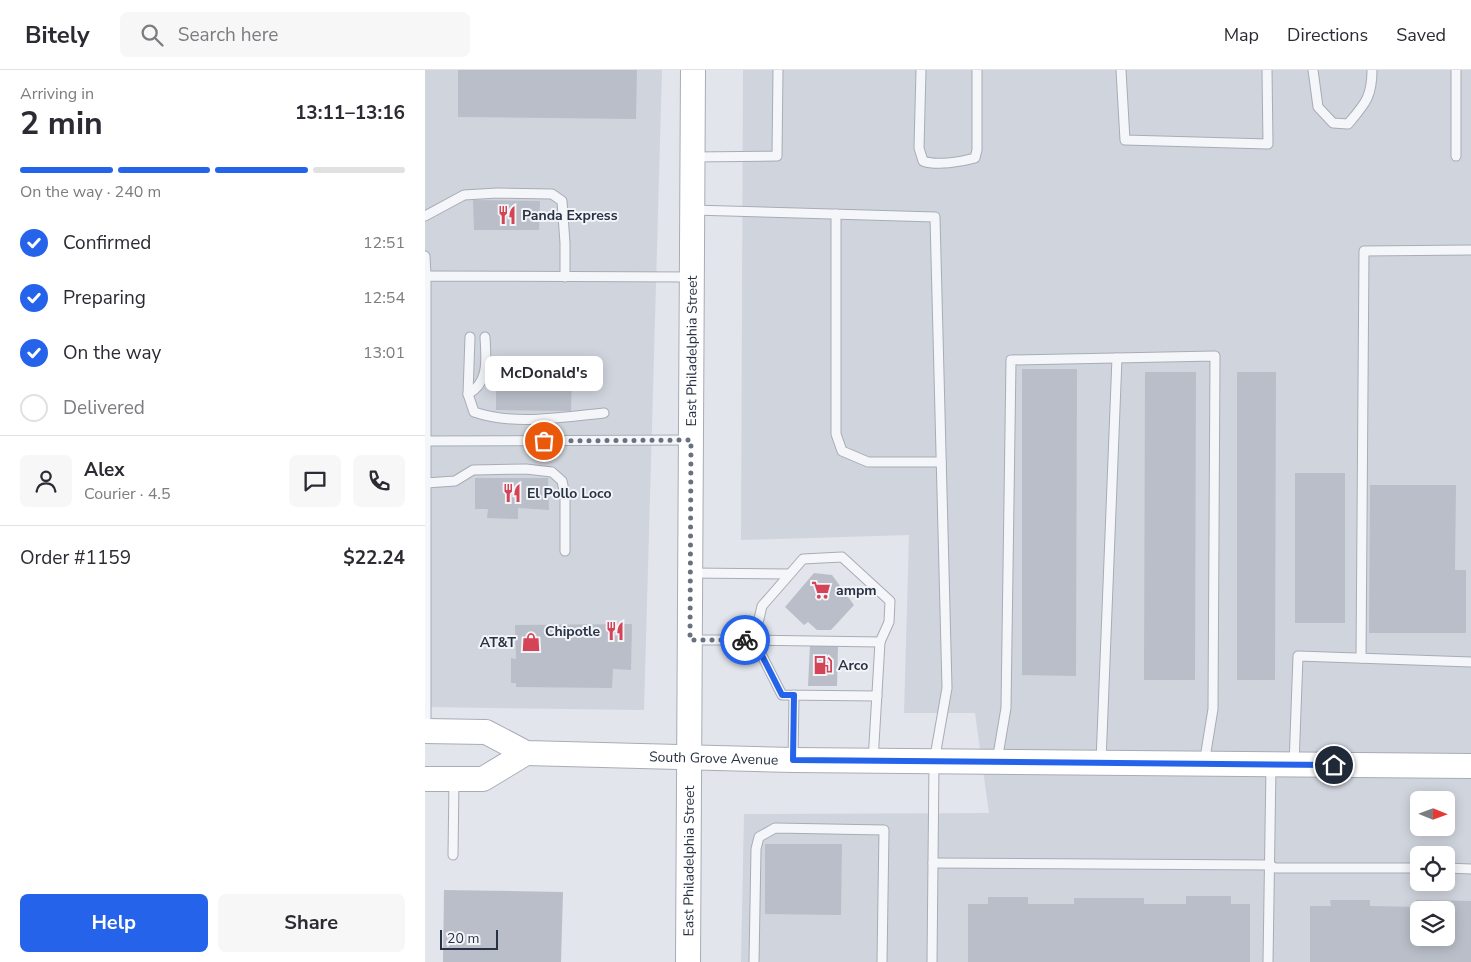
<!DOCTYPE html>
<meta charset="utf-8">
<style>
body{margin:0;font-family:"Nunito Sans",sans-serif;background:#f7f7f7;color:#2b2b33;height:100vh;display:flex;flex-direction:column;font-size:19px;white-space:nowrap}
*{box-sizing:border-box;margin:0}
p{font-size:16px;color:#7c7c81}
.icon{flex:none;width:28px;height:28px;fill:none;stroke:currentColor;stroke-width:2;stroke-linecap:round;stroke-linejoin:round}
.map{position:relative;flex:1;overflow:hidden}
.sheet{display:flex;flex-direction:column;background:#fff;width:425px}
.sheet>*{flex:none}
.needle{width:32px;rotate:91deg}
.tools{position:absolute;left:985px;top:721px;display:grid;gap:10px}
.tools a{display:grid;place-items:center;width:45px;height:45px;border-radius:8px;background:#fff;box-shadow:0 2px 12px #0003;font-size:25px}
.scale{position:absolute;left:15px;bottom:12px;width:58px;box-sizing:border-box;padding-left:5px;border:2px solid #293244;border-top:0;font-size:14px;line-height:18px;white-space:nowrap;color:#293244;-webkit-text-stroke:4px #f2f4f8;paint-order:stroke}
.pin{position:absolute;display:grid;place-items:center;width:42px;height:42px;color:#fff;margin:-21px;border:2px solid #fff;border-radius:50%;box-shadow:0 1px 5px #0007}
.courier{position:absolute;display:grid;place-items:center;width:50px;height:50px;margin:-25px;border:4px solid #2563eb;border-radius:50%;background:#fff;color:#222;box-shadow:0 1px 6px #0007}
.bubble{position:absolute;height:35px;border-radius:8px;background:#fff;box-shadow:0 2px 12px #0003;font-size:16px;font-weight:700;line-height:35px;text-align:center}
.head em{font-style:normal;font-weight:700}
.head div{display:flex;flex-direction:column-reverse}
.head{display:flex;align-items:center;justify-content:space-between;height:85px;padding:0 20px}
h1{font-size:32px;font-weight:700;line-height:38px}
.bar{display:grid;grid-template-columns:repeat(4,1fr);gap:8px 5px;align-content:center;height:60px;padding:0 20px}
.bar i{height:6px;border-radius:4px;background:#e1e1e2}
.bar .on{background:#2563eb}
.bar p{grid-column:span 4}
.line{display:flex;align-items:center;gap:12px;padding:0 20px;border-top:1px solid #e1e1e2}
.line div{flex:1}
.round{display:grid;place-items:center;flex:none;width:52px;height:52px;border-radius:8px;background:#f7f7f7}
ol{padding:0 20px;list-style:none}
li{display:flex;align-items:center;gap:15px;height:55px}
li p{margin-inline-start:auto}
li .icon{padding:5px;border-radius:50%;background:#2563eb;color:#fff;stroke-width:4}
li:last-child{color:#7c7c81}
li i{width:28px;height:28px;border:2px solid #e1e1e2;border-radius:50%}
.action{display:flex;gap:10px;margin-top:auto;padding:10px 20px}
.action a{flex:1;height:58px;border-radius:8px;background:#2563eb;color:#fff;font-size:20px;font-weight:700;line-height:58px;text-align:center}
.action a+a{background:#f7f7f7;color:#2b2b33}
header{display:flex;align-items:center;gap:30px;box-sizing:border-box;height:70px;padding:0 25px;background:#fff;border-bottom:1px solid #e1e1e2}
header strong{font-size:24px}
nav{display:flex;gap:28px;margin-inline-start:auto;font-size:18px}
.search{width:350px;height:45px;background:#f7f7f7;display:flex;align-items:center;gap:12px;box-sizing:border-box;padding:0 18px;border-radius:8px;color:#7c7c81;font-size:19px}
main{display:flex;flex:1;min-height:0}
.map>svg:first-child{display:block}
</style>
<header>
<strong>Bitely</strong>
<div class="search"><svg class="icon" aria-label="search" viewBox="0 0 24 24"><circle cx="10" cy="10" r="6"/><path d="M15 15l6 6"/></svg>Search here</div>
<nav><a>Map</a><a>Directions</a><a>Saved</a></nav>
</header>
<main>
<section class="sheet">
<div class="head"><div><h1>2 min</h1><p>Arriving in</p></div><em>13:11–13:16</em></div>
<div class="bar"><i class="on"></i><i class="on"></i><i class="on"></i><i></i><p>On the way · 240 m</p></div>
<ol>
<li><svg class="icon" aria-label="check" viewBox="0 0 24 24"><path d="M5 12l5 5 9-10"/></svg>Confirmed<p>12:51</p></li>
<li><svg class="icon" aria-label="check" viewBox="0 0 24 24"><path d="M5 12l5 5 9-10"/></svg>Preparing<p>12:54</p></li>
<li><svg class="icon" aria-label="check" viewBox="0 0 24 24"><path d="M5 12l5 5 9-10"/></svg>On the way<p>13:01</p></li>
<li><i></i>Delivered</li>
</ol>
<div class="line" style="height:90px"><a class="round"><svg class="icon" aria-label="person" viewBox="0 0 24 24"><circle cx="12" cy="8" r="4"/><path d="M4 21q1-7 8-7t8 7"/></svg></a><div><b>Alex</b><p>Courier · 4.5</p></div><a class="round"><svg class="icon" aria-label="chat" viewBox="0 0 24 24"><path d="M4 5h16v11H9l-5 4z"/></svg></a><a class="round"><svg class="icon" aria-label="phone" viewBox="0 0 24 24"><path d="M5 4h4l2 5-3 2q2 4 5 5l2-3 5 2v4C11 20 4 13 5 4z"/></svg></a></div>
<div class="line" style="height:65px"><div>Order #1159</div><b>$22.24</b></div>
<div class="action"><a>Help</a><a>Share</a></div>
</section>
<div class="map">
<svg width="1046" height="892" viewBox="0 0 1046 892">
<rect width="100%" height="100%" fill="#e2e5eb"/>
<g fill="#d0d4dd" fill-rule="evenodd">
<path d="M0 0H237L219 640 0 637Z"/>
<path d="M318 0H1046V892H316L319 744 564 743 550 643H479L484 465 316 470ZM994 730H1021V758H994ZM994 785H1021V812H994ZM994 840H1021V868H994Z"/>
</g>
<g fill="#b9bec9" fill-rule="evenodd">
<path d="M33 0H212L211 49 33 47Z"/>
<path d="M48 130 115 131 114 160H49Z"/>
<path d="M597 299H652L651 606 597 605Z"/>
<path d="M71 302 147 303 146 341 71 340Z"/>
<path d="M720 302H771L770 610H719Z"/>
<path d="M812 302H851L850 610H812Z"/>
<rect x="870" y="403" width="50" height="150"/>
<path d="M50 408H123L124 440 93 438V449L62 448 63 439H50Z"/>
<path d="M945 415H1031L1030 500H1041V563H944Z"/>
<path d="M389 503 407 505 429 535 406 560H392L383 552 379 555 360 537Z"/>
<path d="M207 554 206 600 188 599 187 618 91 617V613H86V588L91 589 90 555Z"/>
<path d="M385 575H413L412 616H383Z"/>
<path d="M340 774H417L416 845 340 844Z"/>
<path d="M19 820 138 822 136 892H18Z"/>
<path d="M761 826H806V834H825V892H543V834H563V827H603V834H649V828H719V834H761Z"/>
<path d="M905 830H945V836L991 837V830L1046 831V892H885V836H906ZM994 840H1021V868H994Z"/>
</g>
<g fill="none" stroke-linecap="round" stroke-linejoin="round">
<g stroke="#a7acb6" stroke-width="11">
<g id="lane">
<path d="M496 0 494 78 498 91C511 96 536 92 550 88L552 80V0"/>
<path d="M696 0 700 70 843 74 842 0"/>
<path d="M888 0 893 37 908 53 923 54C940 34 947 27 947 0"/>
<path d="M1031 0V86"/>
<path d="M269 87 352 86 353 0"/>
<path d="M267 140 510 147 522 618 509 692 507 892"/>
<path d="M411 144V364L417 381 443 392H516"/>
<path d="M0 146 39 125 72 123 127 124 137 131 140 173V207"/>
<path d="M0 186 1 206"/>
<path d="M45 267 43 324 49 342C90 356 137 347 179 343"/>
<path d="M43 324C65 312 61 288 60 267"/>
<path d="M1 371V206L266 207"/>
<path d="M1 413 30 411 48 400 101 399 127 402 137 411 140 425V481"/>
<path d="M266 503 363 504"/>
<path d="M265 570H329L337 536 378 489 417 487 465 531 464 552 455 572 448 691"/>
<path d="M936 588 939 181 1046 180"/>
<path d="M452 626 357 625 329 570 455 572"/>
<path d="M1 660V371L266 370"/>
<path d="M368 690 369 625"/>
<path d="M572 691 581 638 586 290 790 286 788 639 779 694"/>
<path d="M676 692 692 288"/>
<path d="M869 695 873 586 1046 592"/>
<path d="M28 785 29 710"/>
<path d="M508 793 845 795 850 798H994"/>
<path d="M1021 798 1046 799"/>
<path d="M329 892 331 779 334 767 350 758 459 760 457 892"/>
<path d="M843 892 846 695"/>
</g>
</g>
<g stroke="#a7acb6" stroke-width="26">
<g id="secondary">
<path id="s1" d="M0 661 61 662 101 683 368 690 1046 696"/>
<path d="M0 709H58L101 683"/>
<path id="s2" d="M263 892 268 0"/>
</g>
</g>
<use href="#lane" stroke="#f5f6f9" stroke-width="9"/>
<use href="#secondary" stroke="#fff" stroke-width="24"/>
</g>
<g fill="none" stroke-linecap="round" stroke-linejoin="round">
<path stroke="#6a717e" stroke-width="5" stroke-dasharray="0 9" d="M119 371 266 370 265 570H320"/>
<path stroke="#2563eb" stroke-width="6" d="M320 570H329L357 625H369L368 690 909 695"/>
</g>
<defs>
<g id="restaurant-bare" transform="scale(1.5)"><path d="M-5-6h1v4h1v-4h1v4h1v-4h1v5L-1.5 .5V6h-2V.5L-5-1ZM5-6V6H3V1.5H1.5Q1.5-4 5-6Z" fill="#d44356" stroke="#f2f4f8" stroke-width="2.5" paint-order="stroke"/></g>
<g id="supermarket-bare" transform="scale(1.5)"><path d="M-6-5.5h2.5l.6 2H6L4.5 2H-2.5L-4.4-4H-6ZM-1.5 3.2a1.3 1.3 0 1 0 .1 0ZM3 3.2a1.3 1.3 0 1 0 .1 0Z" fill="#d44356" stroke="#f2f4f8" stroke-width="2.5" paint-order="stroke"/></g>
<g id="shop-bare" transform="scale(1.5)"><path d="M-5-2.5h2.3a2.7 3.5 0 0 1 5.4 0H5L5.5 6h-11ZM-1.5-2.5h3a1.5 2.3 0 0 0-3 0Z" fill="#d44356" stroke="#f2f4f8" stroke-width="2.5" paint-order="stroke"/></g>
<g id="fuel-bare" transform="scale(1.5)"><path d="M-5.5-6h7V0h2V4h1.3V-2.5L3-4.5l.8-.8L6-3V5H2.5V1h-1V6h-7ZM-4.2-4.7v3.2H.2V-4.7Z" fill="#d44356" stroke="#f2f4f8" stroke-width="2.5" paint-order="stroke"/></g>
</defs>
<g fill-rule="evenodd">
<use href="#restaurant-bare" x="82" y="145"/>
<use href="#restaurant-bare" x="87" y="423"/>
<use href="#supermarket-bare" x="396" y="520"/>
<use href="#restaurant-bare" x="190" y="561"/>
<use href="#shop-bare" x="106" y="572"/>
<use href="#fuel-bare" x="398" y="595"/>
</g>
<g text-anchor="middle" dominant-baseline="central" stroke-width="4" stroke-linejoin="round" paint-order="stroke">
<g font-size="14" font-weight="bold" fill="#293244" stroke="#f2f4f8" text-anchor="start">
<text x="97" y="145">Panda Express</text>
<text x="102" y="423">El Pollo Loco</text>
<text x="411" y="520">ampm</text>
<text x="175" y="561" text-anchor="end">Chipotle</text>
<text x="91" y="572" text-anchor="end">AT&amp;T</text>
<text x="413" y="595">Arco</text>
</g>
<g font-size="14" fill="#293244" stroke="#f2f4f8">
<text stroke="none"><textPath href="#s2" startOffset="611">East Philadelphia Street</textPath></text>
<text stroke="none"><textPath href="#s1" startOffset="294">South Grove Avenue</textPath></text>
<text stroke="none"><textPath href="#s2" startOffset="101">East Philadelphia Street</textPath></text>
</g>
</g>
</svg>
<div class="tools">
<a><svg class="needle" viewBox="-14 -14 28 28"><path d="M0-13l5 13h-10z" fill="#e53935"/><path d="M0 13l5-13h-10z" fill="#7c7c81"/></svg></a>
<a><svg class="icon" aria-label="locate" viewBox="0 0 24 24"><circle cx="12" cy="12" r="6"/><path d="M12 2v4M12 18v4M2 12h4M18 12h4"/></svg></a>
<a><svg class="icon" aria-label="layers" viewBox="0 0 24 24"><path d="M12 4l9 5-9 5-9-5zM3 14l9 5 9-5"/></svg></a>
</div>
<div class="scale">20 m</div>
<div class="pin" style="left:119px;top:371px;background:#ea580c"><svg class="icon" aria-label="bag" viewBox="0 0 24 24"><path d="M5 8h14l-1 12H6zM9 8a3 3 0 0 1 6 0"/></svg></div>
<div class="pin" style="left:909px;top:695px;background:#1f2937"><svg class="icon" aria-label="home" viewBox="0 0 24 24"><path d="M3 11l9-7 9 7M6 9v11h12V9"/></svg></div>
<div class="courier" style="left:320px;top:570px"><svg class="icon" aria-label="bike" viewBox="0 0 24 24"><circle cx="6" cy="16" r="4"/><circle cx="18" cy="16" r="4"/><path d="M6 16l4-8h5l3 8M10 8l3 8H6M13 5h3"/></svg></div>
<div class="bubble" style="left:60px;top:286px;width:118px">McDonald's</div>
</div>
</main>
